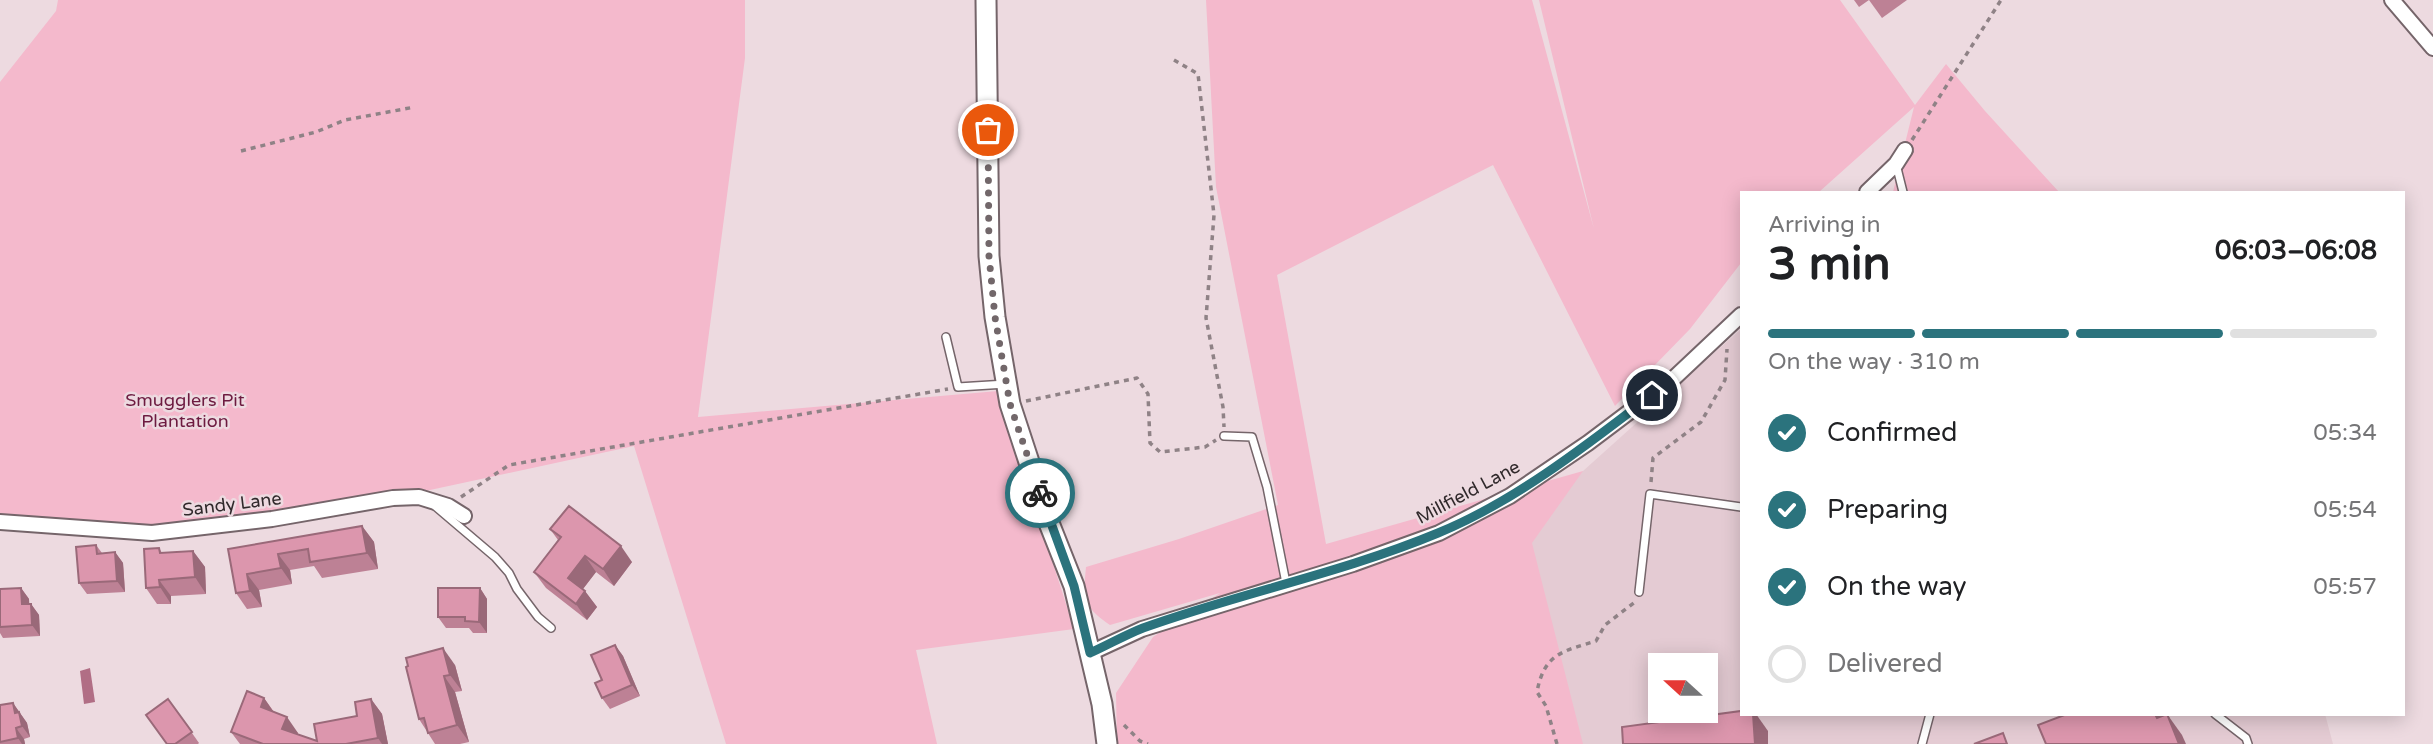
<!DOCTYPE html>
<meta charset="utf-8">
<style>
body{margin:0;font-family:"Varela Round",sans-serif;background:#f6f6f6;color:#202124;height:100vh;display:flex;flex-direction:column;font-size:26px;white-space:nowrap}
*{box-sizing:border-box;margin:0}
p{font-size:23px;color:#757577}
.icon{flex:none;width:38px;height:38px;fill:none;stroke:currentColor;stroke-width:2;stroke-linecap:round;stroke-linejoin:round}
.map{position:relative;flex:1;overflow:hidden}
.details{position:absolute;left:1740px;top:191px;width:665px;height:525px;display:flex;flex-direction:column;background:#fff;border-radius:0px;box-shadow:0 4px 18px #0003}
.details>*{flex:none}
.needle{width:46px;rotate:291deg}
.tools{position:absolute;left:1648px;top:653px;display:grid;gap:14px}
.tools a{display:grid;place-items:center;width:70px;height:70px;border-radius:0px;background:#fff;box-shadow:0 4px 18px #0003;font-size:35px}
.pin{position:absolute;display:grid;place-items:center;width:60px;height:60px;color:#fff;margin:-30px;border:4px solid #fff;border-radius:50%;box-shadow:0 2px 7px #0007}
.courier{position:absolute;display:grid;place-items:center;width:70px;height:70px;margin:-35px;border:5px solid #2b737d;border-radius:50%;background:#fff;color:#222;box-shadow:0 2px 9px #0007}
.summary em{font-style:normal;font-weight:800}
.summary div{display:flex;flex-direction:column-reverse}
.summary{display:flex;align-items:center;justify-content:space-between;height:119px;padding:0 28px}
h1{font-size:46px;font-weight:800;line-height:52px}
.bar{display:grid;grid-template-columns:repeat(4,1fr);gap:10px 7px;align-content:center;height:84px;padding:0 28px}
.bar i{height:9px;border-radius:5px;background:#e0e0e0}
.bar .on{background:#2b737d}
.bar p{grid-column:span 4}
ol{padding:0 28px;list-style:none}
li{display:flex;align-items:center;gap:21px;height:77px}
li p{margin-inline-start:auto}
li .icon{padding:7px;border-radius:50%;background:#2b737d;color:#fff;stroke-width:4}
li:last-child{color:#757577}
li i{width:38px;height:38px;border:4px solid #e0e0e0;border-radius:50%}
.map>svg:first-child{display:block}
</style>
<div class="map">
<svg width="2433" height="744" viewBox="0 0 2433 744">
<rect width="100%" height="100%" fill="#eddae0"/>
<path fill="#e4cbd3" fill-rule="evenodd" d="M1741 329V714H2325L2333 744H1568L1497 524 1583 471ZM1661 665H1706V710H1661Z"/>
<g fill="#f4b9cc">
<path d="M58 0H745V58L698 417 998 391 1074 629 916 650 937 744H726L634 446 393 498 152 533 0 522V82L56 11Z"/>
<path d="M1206 0H1532L1594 229 1539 0H1840L1915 105 1946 64 1985 111 2059 192H1893L1914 107 1819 192H1741V263L1690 329 1615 406 1493 165 1277 275 1326 544 1583 471 1532 543 1583 744H1117L1116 693 1153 637 1220 593 1110 625C1083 607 1083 598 1086 567L1179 539 1278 505 1216 187Z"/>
</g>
<path fill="#b16e85" d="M90 668 95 702 84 704 80 671Z"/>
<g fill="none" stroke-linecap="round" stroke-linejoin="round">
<g stroke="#75656a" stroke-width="10">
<g id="service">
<path d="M1896 164 1903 192"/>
<path d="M946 337 958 387 1006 384"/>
<path d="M1224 436 1252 437 1267 487 1286 583"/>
<path d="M435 506 495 557 509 573 517 589 538 617 551 628"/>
<path d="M1639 592 1650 494 1741 507"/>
<path d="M2215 714 2246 738 2248 744"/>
<path d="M1922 744 1930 714"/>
</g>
</g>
<g stroke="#75656a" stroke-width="18">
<g id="minor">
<path d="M2392 0 2433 48"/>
<path d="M1867 192 1896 164 1905 150"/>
<path d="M0 522 152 533 272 519 393 498 419 497 448 506 464 516"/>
<path d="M1090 653 1142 629 1353 564 1439 533 1510 496 1588 443 1673 379 1741 315"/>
</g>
</g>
<g stroke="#75656a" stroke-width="23">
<path id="tertiary" d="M986 0 989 256 995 317 1010 404 1049 523 1074 586 1102 704 1107 744"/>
</g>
<g stroke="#8f8286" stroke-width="3.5" stroke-dasharray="5 5" stroke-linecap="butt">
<path d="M1174 60 1198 74 1214 215 1206 318 1223 407 1224 427"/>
<path d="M1912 140 2001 0"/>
<path d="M241 151 316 132 345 120 415 107"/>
<path d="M1026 401 1137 378 1148 394 1150 443 1160 452 1205 447 1216 440"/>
<path d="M1651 482 1653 458 1701 422 1725 380 1727 349"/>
<path d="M461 497 509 465 948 389"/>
<path d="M1124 725 1140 741 1148 744"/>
<path d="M1557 744 1546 706 1537 692C1544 653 1564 651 1596 641L1605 625 1635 602"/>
</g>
<use href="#service" stroke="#fff" stroke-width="7"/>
<use href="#minor" stroke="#fff" stroke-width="14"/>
<use href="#tertiary" stroke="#fff" stroke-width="19"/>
</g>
<g fill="#bd8195">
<path d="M1854 0H1869L1859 7Z"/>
<path d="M1869 0H1907L1882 18Z"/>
<path d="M362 526 374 542 378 569 322 578 314 566 290 570 292 584 259 590 262 607 247 609 236 593 228 549Z"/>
<path d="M550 529 632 562 614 586 596 572 583 589 597 607 587 620 546 588 534 572 558 540Z"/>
<path d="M96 545 102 553 115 552 123 563 125 592 87 594 79 583Z"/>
<path d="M159 548 162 553 193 551 205 567 206 594 171 596V604H157L146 588Z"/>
<path d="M21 588 29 599V604H31L39 615 40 636 3 638 0 633V589Z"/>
<path d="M480 588 487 599V633H473L469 628H446L438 617Z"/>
<path d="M615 645 623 656 640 696 610 709 602 698V680Z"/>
<path d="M455 665 462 691 455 692 469 742 460 744H435L419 719 406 667Z"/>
<path d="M264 698 274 712 298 733 297 734 317 741 357 716 371 699 382 714 388 744H240L231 732Z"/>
<path d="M168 699 199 743 198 744H167Z"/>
<path d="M13 703 27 723 30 737 24 739 25 744H0V705Z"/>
</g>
<g fill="#9a6979">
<path d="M362 526 374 542 378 569 367 553Z"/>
<path d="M621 546 632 562 614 586 603 569Z"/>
<path d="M193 551 205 567 206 594 195 577Z"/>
<path d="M115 552 123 563 125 592 117 581Z"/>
<path d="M278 554 290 570 292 584 281 568Z"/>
<path d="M585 556 596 572 579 594 568 578Z"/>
<path d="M247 574 259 590 262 607 250 591Z"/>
<path d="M159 580 171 596V604L160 587Z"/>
<path d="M21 588 29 599 30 615 22 604Z"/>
<path d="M480 588 487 599V633L479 622Z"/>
<path d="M585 591 597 607 587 620 576 604Z"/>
<path d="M31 604 39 615 40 636 32 625Z"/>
<path d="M615 645 623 656 640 696 632 685Z"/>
<path d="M443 648 455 665 462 691 450 675Z"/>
<path d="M444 676 455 692 469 742 457 725Z"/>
<path d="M264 698 275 714 261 707Z"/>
<path d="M371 699 382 714 388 744H382L378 738Z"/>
<path d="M13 703 27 723 30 737 22 726 15 713Z"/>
<path d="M1753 714H1756L1768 731V744H1755Z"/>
<path d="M2155 714H2162L2171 739 2157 718Z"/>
<path d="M2167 714 2182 735 2186 744H2179Z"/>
<path d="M287 717 298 733 293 744 282 729Z"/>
<path d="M16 728 24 739 25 744H22L18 738Z"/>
</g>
<g fill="#dc96ad" stroke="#9a6979" stroke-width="2">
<path d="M569 506 621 546 603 569 585 556 568 578 585 591 576 604 534 572 561 537 550 529Z"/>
<path d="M362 526 367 553 310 562 308 549 278 554 281 568 247 574 250 591 236 593 228 549Z"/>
<path d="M96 545 97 554 115 552 117 581 79 583 76 547Z"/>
<path d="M159 548 160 553 193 551 195 577 159 580 160 587 146 588 144 549Z"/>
<path d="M21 588 22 604H31L32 625 0 627V589Z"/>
<path d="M438 588H480L479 622 465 621V617H438Z"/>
<path d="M615 645 632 685 602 698 595 683 602 680 591 655Z"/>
<path d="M443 648 450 675 444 676 457 725 428 733 424 718 419 719 406 667 408 666 406 658Z"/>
<path d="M247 691 264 698 261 707 287 717 282 729 317 741 314 724 357 716 355 702 371 699 378 738 346 744H263L231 732Z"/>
<path d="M168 699 192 732 175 744H167L146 715Z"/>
<path d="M13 703 15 713 19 712 22 726 16 728 18 738 0 742V705Z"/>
<path d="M1741 711V714H1753L1755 744H1623L1622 727Z"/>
<path d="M2067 714H2155L2157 718 2167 714 2179 744H2046L2038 725Z"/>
<path d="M2003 733 2007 744H1974Z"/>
</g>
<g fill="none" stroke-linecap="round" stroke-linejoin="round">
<path stroke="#72676a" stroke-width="7" stroke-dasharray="0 12.6" d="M988 130 989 256 995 317 1010 404 1040 493"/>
<path stroke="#2b737d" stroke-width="9" d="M1040 493 1074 586 1090 653C1108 645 1125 635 1143 628 1240 593 1342 573 1438 533 1514 502 1587 445 1652 395"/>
</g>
<g text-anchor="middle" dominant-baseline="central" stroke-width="5" stroke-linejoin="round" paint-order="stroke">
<g font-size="18" fill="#6d1b40" stroke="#eddae0">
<text x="185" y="400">Smugglers Pit<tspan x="185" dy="21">Plantation</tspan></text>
</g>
<g font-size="18" fill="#30292b" stroke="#eddae0">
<text transform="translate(1468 492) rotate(-28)">Millfield Lane</text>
<text transform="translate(232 504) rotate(-7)">Sandy Lane</text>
</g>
</g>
</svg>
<div class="tools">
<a><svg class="needle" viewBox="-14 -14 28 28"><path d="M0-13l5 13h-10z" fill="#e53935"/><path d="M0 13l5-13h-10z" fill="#757577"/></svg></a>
</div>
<div class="pin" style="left:988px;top:130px;background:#ea580c"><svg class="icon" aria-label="bag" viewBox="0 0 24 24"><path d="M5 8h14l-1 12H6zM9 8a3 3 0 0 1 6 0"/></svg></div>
<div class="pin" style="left:1652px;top:395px;background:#1f2937"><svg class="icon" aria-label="home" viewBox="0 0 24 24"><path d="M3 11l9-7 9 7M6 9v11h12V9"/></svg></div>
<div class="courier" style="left:1040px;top:493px"><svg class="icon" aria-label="bike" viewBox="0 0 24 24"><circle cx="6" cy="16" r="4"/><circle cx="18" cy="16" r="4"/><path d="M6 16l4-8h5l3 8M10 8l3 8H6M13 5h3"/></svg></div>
<section class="details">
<div class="summary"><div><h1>3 min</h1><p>Arriving in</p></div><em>06:03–06:08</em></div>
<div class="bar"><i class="on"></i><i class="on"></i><i class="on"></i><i></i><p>On the way · 310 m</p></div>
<ol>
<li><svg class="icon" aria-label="check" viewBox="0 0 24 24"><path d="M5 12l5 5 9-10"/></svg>Confirmed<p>05:34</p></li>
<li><svg class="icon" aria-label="check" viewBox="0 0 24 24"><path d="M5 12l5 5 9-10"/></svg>Preparing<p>05:54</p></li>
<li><svg class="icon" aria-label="check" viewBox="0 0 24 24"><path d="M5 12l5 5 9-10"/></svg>On the way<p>05:57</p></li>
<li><i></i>Delivered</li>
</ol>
</section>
</div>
